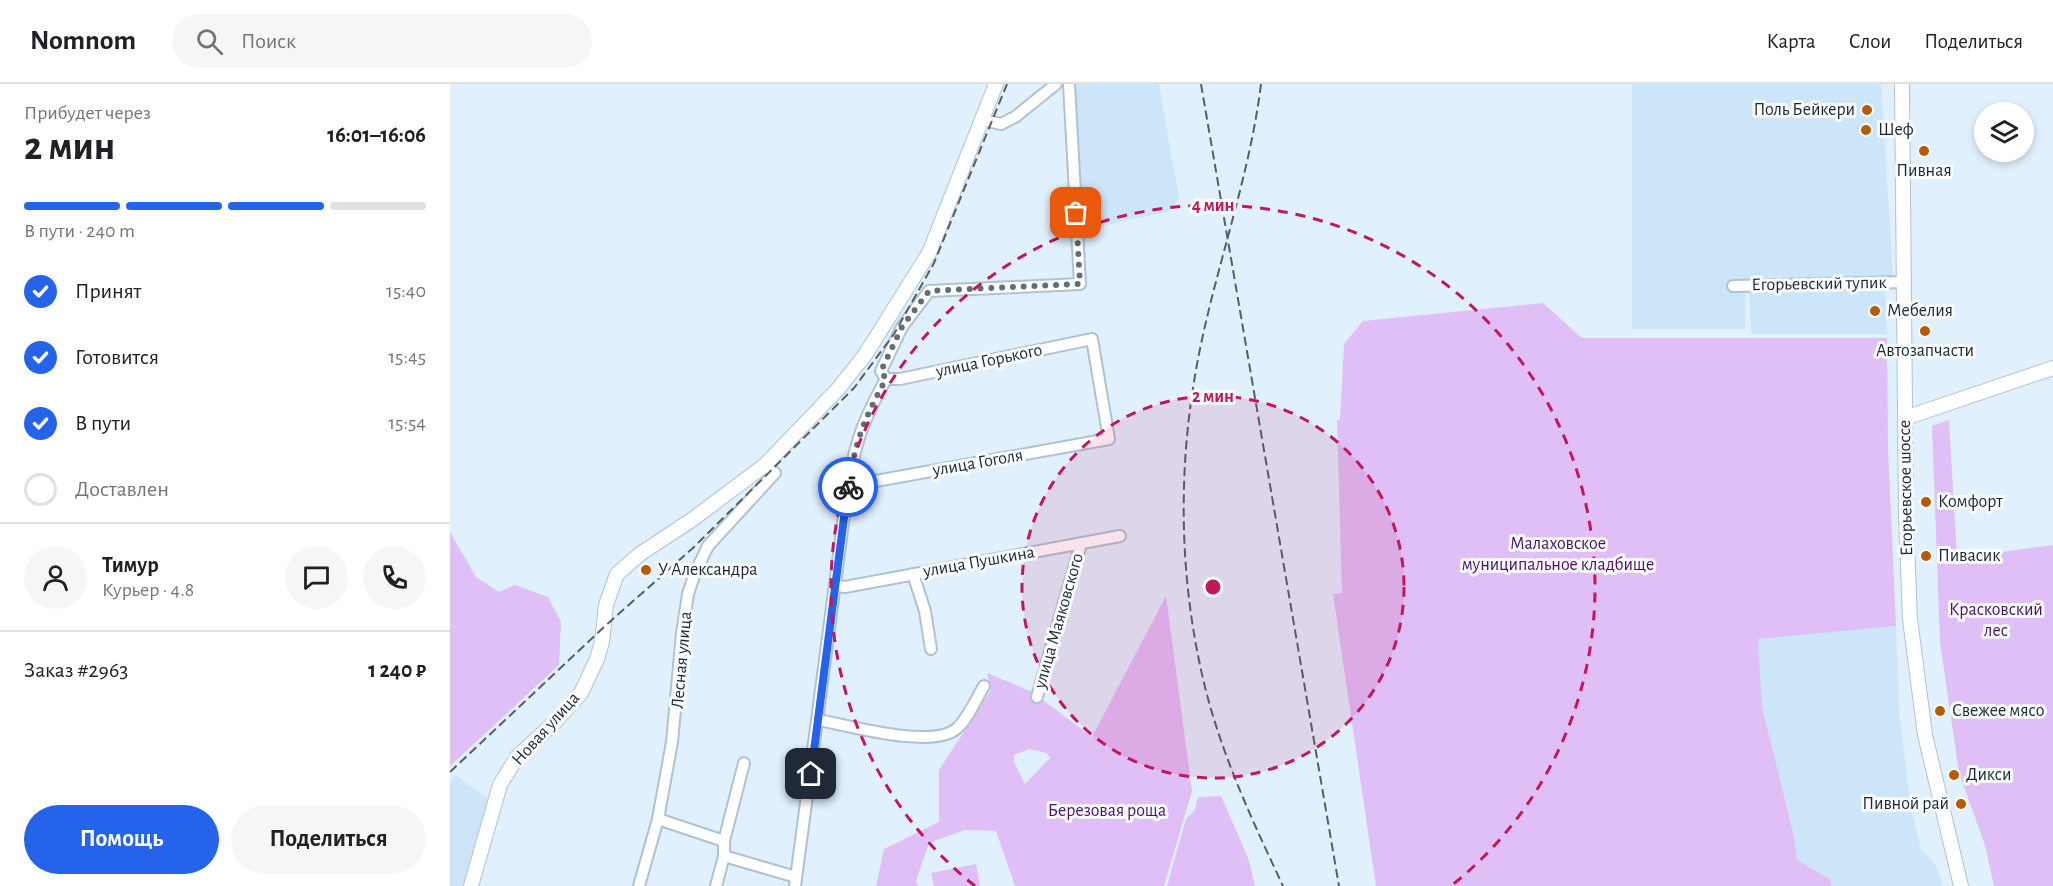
<!DOCTYPE html>
<html lang="ru">
<meta charset="utf-8">
<style>
body{margin:0;font-family:"Alegreya Sans",sans-serif;background:#f6f6f6;color:#202124;height:100vh;display:flex;flex-direction:column;font-size:22px;white-space:nowrap}
*{box-sizing:border-box;margin:0}
p{font-size:20px;color:#757577}
.icon{flex:none;width:33px;height:33px;fill:none;stroke:currentColor;stroke-width:2;stroke-linecap:round;stroke-linejoin:round}
.map{position:relative;flex:1;overflow:hidden}
.drawer{display:flex;flex-direction:column;background:#fff;width:450px}
.drawer>*{flex:none}
.buttons{position:absolute;left:1524px;top:18px;display:grid;gap:12px}
.buttons a{display:grid;place-items:center;width:60px;height:60px;border-radius:50%;background:#fff;box-shadow:0 3px 9px #0003;font-size:30px}
.pin{position:absolute;display:grid;place-items:center;width:51px;height:51px;color:#fff;margin:-26px;border-radius:12px;box-shadow:0 3px 9px #0006}
.courier{position:absolute;display:grid;place-items:center;width:60px;height:60px;margin:-30px;border:4px solid #2563eb;border-radius:50%;background:#fff;color:#222;box-shadow:0 2px 8px #0007}
.headline em{font-style:normal;font-weight:700}
.headline div{display:flex;flex-direction:column-reverse}
.headline{display:flex;align-items:center;justify-content:space-between;height:102px;padding:0 24px}
h1{font-size:39px;font-weight:700;line-height:45px}
.bar{display:grid;grid-template-columns:repeat(4,1fr);gap:9px 6px;align-content:center;height:72px;padding:0 24px}
.bar i{height:8px;border-radius:4px;background:#e0e0e0}
.bar .active{background:#2563eb}
.bar p{grid-column:span 4}
.line{display:flex;align-items:center;gap:15px;padding:0 24px;border-top:2px solid #e0e0e0}
.line div{flex:1}
.round{display:grid;place-items:center;flex:none;width:63px;height:63px;border-radius:32px;background:#f6f6f6}
ol{padding:0 24px;list-style:none}
li{display:flex;align-items:center;gap:18px;height:66px}
li p{margin-inline-start:auto}
li .icon{padding:6px;border-radius:50%;background:#2563eb;color:#fff;stroke-width:4}
li:last-child{color:#757577}
li i{width:33px;height:33px;border:3px solid #e0e0e0;border-radius:50%}
.action{display:flex;gap:12px;margin-top:auto;padding:12px 24px}
.action a{flex:1;height:69px;border-radius:36px;background:#2563eb;color:#fff;font-size:24px;font-weight:700;line-height:69px;text-align:center}
.action a+a{background:#f6f6f6;color:#202124}
header{display:flex;align-items:center;gap:36px;box-sizing:border-box;height:84px;padding:0 30px;background:#fff;border-bottom:2px solid #e0e0e0}
header strong{font-size:28px}
nav{display:flex;gap:33px;margin-inline-start:auto;font-size:21px}
.search{width:420px;height:54px;background:#f6f6f6;display:flex;align-items:center;gap:15px;box-sizing:border-box;padding:0 21px;border-radius:33px;color:#757577;font-size:22px}
main{display:flex;flex:1;min-height:0}
.map>svg:first-child{display:block}
</style>
<header>
<strong>Nomnom</strong>
<div class="search"><svg class="icon" aria-label="search" viewBox="0 0 24 24"><circle cx="10" cy="10" r="6"/><path d="M15 15l6 6"/></svg>Поиск</div>
<nav><a>Карта</a><a>Слои</a><a>Поделиться</a></nav>
</header>
<main>
<section class="drawer">
<div class="headline"><div><h1>2 мин</h1><p>Прибудет через</p></div><em>16:01–16:06</em></div>
<div class="bar"><i class="active"></i><i class="active"></i><i class="active"></i><i></i><p>В пути · 240 m</p></div>
<ol>
<li><svg class="icon" aria-label="check" viewBox="0 0 24 24"><path d="M5 12l5 5 9-10"/></svg>Принят<p>15:40</p></li>
<li><svg class="icon" aria-label="check" viewBox="0 0 24 24"><path d="M5 12l5 5 9-10"/></svg>Готовится<p>15:45</p></li>
<li><svg class="icon" aria-label="check" viewBox="0 0 24 24"><path d="M5 12l5 5 9-10"/></svg>В пути<p>15:54</p></li>
<li><i></i>Доставлен</li>
</ol>
<div class="line" style="height:108px"><a class="round"><svg class="icon" aria-label="person" viewBox="0 0 24 24"><circle cx="12" cy="8" r="4"/><path d="M4 21q1-7 8-7t8 7"/></svg></a><div><b>Тимур</b><p>Курьер · 4.8</p></div><a class="round"><svg class="icon" aria-label="chat" viewBox="0 0 24 24"><path d="M4 5h16v11H9l-5 4z"/></svg></a><a class="round"><svg class="icon" aria-label="phone" viewBox="0 0 24 24"><path d="M5 4h4l2 5-3 2q2 4 5 5l2-3 5 2v4C11 20 4 13 5 4z"/></svg></a></div>
<div class="line" style="height:78px"><div>Заказ #2963</div><b>1 240 ₽</b></div>
<div class="action"><a>Помощь</a><a>Поделиться</a></div>
</section>
<div class="map">
<svg width="1603" height="802" viewBox="0 0 1603 802">
<rect width="100%" height="100%" fill="#e1f0fd"/>
<g fill="#cce5f9">
<path d="M625 0H709L729 114 720 127 638 145 631 139 628 71 631 66 627 59Z"/>
<path d="M1182 0H1431L1443 193 1295 194V245H1182Z"/>
<path d="M1435 201 1437 250H1301L1299 203Z"/>
<path d="M1446 542 1449 626 1461 726 1471 765 1486 782 1493 802H1382L1380 795 1347 776 1344 752 1312 623 1308 554Z"/>
<path d="M6 691 38 715 13 802H0V697Z"/>
</g>
<g fill="#e0bff7" fill-rule="evenodd">
<path d="M1093 219 1132 254H1437L1438 364 1446 542 1308 555 1312 623 1344 752 1347 776 1380 795 1382 802H926L883 510 892 509 887 336H890L894 260 913 237Z"/>
<path d="M1499 336 1507 474 1603 461V802H1544L1535 761 1509 689 1490 558 1482 342Z"/>
<path d="M0 448 26 493 49 508 65 501 98 513 111 538 109 581 0 682Z"/>
<path d="M716 512 742 707 714 802H565L546 747 515 746 479 759 466 797 468 802H426L434 765 489 738V686L541 606 537 589 582 608 642 653ZM579 665 597 669 600 674 575 700 564 678V671Z"/>
<path d="M771 712 798 774 805 802H717L736 735 745 726 748 713Z"/>
<path d="M526 780 530 802H484L481 789Z"/>
</g>
<g fill="none" stroke-linecap="round" stroke-linejoin="round">
<g stroke="#b0c2d1" stroke-width="14">
<g id="minor">
<path d="M533 36 551 40 565 33 606 0"/>
<path d="M1283 202 1455 198"/>
<path d="M398 402 659 355 642 255 450 295H436"/>
<path d="M463 490 475 527 481 565"/>
<path d="M387 502 395 503 670 452"/>
<path d="M587 613 631 460"/>
<path d="M369 636C400 642 482 665 506 645 518 635 526 615 534 602"/>
<path d="M208 735 274 757"/>
<path d="M274 772 346 793"/>
<path d="M189 802 208 735 222 658 232 549 238 510 245 489 258 462 325 389 315 381"/>
<path d="M266 802 274 772V757L294 679"/>
<path d="M345 802 398 402C406 355 413 337 436 295L431 287 452 243 479 207 630 200 619 0"/>
</g>
</g>
<g stroke="#b0c2d1" stroke-width="16">
<g id="major">
<path d="M1452 0 1456 435 1460 535 1475 651 1511 802"/>
<path d="M1455 334 1603 284"/>
<path d="M21 802 50 701 67 673 104 639 131 609 147 575 152 558 156 521 167 490 190 470 243 435 315 381 388 305 415 271 479 169 546 0"/>
</g>
</g>
<use href="#minor" stroke="#fff" stroke-width="10"/>
<use href="#major" stroke="#fff" stroke-width="14"/>
<g stroke="#565f67" stroke-width="2" stroke-dasharray="9 4.5" stroke-linecap="butt">
<path d="M751 0 889 802"/>
<path d="M811 0C800 90 768 177 750 265 727 377 728 493 755 603 772 672 803 738 833 802"/>
<path d="M0 688 154 543 244 463 404 304 444 250 484 179 557 0"/>
</g>
</g>
<g fill="none" stroke-linecap="round" stroke-linejoin="round">
<path stroke="#636d75" stroke-width="6" stroke-dasharray="0 10.8" d="M398 403C406 356 413 337 436 295L431 287 452 243 479 207 630 200 626 129"/>
<path stroke="#2563eb" stroke-width="8" d="M361 690 398 403"/>
</g>
<circle cx="763" cy="503" r="191" fill="#c2185b" fill-opacity=".12"/>
<g fill="none" stroke="#c2185b" stroke-width="3" stroke-dasharray="10 8">
<circle cx="763" cy="503" r="191"/>
<path d="M525 802A382 382 0 1 1 1001 802"/>
</g>
<g fill="#b75a05" stroke="#f8fcff" stroke-width="2">
<circle cx="1417" cy="26" r="6"/>
<circle cx="1416" cy="46" r="6"/>
<circle cx="1474" cy="67" r="6"/>
<circle cx="1425" cy="227" r="6"/>
<circle cx="1475" cy="247" r="6"/>
<circle cx="1476" cy="418" r="6"/>
<circle cx="1476" cy="472" r="6"/>
<circle cx="196" cy="486" r="6"/>
<circle cx="1490" cy="627" r="6"/>
<circle cx="1504" cy="691" r="6"/>
<circle cx="1511" cy="720" r="6"/>
</g>
<g text-anchor="middle" dominant-baseline="central" stroke-width="6" stroke-linejoin="round" paint-order="stroke">
<g font-size="18" fill="#1f262c" stroke="#f8fcff" text-anchor="start">
<text x="1405" y="26" text-anchor="end">Поль Бейкери</text>
<text x="1428" y="46">Шеф</text>
<text x="1474" y="87" text-anchor="middle">Пивная</text>
<text x="1437" y="227">Мебелия</text>
<text x="1475" y="267" text-anchor="middle">Автозапчасти</text>
<text x="1488" y="418">Комфорт</text>
<text x="1488" y="472">Пивасик</text>
<text x="208" y="486">У Александра</text>
<text x="1502" y="627">Свежее мясо</text>
<text x="1516" y="691">Дикси</text>
<text x="1499" y="720" text-anchor="end">Пивной рай</text>
</g>
<g font-size="18" fill="#1f262c" stroke="#f8fcff">
<text transform="translate(1369 200) rotate(-1)">Егорьевский тупик</text>
<text transform="translate(539 277) rotate(-12)">улица Горького</text>
<text transform="translate(528 379) rotate(-10)">улица Гоголя</text>
<text transform="translate(1456 404) rotate(-91)">Егорьевское шоссе</text>
<text transform="translate(529 478) rotate(-10)">улица Пушкина</text>
<text transform="translate(609 537) rotate(-74)">улица Маяковского</text>
<text transform="translate(232 576) rotate(-85)">Лесная улица</text>
<text transform="translate(96 645) rotate(-48)">Новая улица</text>
</g>
<g font-size="18" fill="#4c0f69" stroke="#f8fcff">
<text x="1108" y="460">Малаховское<tspan x="1108" dy="21">муниципальное кладбище</tspan></text>
<text x="1546" y="526">Красковский<tspan x="1546" dy="21">лес</tspan></text>
<text x="657" y="727">Березовая роща</text>
</g>
</g>
<circle cx="763" cy="503" r="9" fill="#c2185b" stroke="#f8fcff" stroke-width="3"/>
<g font-size="18" text-anchor="middle" font-weight="bold" fill="#c2185b" stroke="#f8fcff" stroke-width="6" stroke-linejoin="round" paint-order="stroke">
<text x="763" y="127">4 мин</text>
<text x="763" y="318">2 мин</text>
</g>
</svg>
<div class="buttons">
<a><svg class="icon" aria-label="layers" viewBox="0 0 24 24"><path d="M12 4l9 5-9 5-9-5zM3 14l9 5 9-5"/></svg></a>
</div>
<div class="pin" style="left:626px;top:129px;background:#ea580c"><svg class="icon" aria-label="bag" viewBox="0 0 24 24"><path d="M5 8h14l-1 12H6zM9 8a3 3 0 0 1 6 0"/></svg></div>
<div class="pin" style="left:361px;top:690px;background:#1f2937"><svg class="icon" aria-label="home" viewBox="0 0 24 24"><path d="M3 11l9-7 9 7M6 9v11h12V9"/></svg></div>
<div class="courier" style="left:398px;top:403px"><svg class="icon" aria-label="bike" viewBox="0 0 24 24"><circle cx="6" cy="16" r="4"/><circle cx="18" cy="16" r="4"/><path d="M6 16l4-8h5l3 8M10 8l3 8H6M13 5h3"/></svg></div>
</div>
</main>
